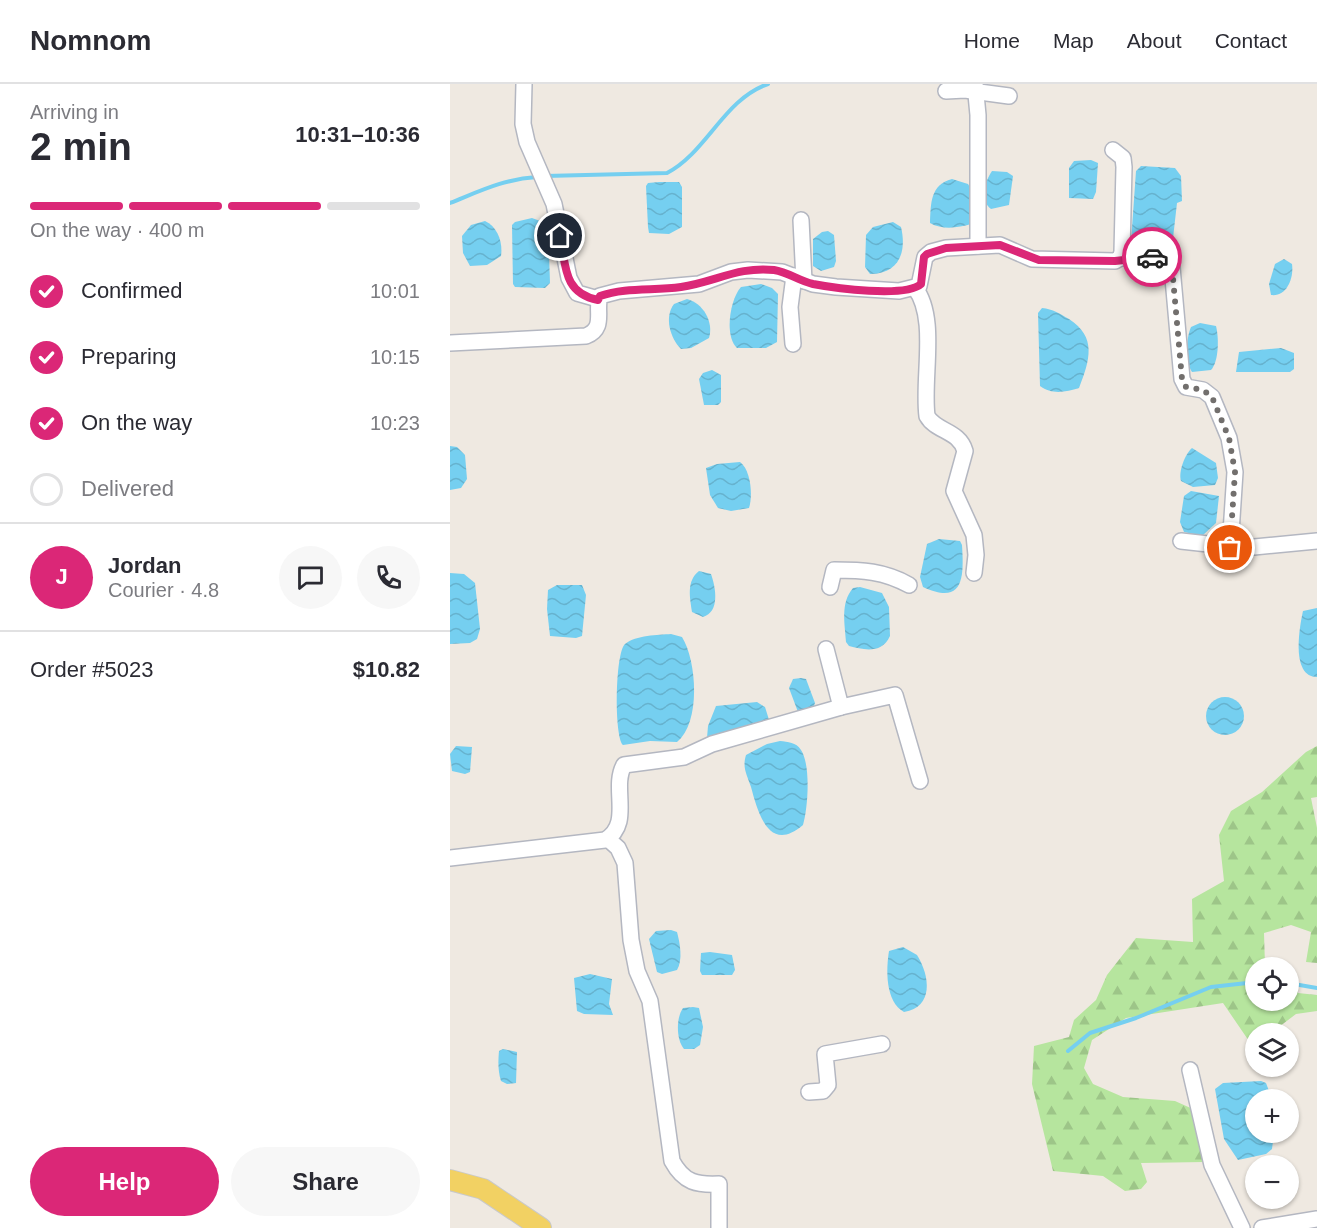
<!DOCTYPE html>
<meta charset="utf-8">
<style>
body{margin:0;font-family:Helvetica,sans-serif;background:#f7f7f7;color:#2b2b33;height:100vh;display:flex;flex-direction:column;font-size:22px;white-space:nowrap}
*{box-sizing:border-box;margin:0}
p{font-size:20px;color:#7c7c81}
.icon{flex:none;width:33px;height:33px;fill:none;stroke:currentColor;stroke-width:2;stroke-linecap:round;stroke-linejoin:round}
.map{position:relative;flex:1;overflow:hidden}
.drawer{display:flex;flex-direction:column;background:#fff;width:450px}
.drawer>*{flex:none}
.tools{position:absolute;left:795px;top:873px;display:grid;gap:12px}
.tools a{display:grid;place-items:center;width:54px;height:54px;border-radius:50%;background:#fff;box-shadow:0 2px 4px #0004;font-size:30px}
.pin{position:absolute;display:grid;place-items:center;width:51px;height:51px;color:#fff;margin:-26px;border:3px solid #fff;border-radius:50%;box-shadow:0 2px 6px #0007}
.courier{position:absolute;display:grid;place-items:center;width:60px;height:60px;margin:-30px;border:4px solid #db2777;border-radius:50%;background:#fff;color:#222;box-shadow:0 2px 8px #0007}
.head em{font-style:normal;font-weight:700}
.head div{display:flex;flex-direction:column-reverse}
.head{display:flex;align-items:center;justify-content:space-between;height:102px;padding:0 30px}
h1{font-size:39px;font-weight:700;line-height:45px}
.bar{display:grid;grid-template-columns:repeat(4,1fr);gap:9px 6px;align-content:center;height:72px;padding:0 30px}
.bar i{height:8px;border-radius:4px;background:#e1e1e2}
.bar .on{background:#db2777}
.bar p{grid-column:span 4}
.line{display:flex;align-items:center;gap:15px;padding:0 30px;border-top:2px solid #e1e1e2}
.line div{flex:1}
.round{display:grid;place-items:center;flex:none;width:63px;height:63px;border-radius:32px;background:#f7f7f7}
ol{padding:0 30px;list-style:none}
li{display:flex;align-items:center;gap:18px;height:66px}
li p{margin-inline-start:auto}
li .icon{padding:6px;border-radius:50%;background:#db2777;color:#fff;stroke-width:4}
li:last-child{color:#7c7c81}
li i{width:33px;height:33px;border:3px solid #e1e1e2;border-radius:50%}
.cta{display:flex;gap:12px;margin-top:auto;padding:12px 30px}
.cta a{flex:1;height:69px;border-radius:36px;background:#db2777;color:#fff;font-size:24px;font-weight:700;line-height:69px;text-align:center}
.cta a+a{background:#f7f7f7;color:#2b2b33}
header{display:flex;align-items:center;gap:36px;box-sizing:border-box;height:84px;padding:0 30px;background:#fff;border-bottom:2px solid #e1e1e2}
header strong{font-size:28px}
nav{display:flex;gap:33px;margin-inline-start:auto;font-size:21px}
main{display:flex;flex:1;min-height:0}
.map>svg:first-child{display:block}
</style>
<header>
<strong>Nomnom</strong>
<nav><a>Home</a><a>Map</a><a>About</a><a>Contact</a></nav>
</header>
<main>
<section class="drawer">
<div class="head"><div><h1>2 min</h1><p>Arriving in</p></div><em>10:31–10:36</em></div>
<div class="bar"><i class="on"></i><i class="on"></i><i class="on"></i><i></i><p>On the way · 400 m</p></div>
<ol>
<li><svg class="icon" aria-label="check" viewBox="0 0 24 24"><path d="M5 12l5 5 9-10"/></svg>Confirmed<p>10:01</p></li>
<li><svg class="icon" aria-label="check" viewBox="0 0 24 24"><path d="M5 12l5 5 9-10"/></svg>Preparing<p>10:15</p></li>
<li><svg class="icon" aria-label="check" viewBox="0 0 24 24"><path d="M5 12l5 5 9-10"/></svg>On the way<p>10:23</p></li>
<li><i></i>Delivered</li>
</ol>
<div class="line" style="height:108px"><b class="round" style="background:#db2777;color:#fff">J</b><div><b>Jordan</b><p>Courier · 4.8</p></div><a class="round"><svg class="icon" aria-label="chat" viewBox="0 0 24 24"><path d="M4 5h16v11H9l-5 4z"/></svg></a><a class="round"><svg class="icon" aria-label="phone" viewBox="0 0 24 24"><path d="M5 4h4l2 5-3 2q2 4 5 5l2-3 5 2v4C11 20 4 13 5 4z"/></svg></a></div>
<div class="line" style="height:78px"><div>Order #5023</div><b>$10.82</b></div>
<div class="cta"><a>Help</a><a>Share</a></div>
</section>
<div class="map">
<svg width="867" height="1144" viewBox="0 0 867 1144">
<defs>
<pattern id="forest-firs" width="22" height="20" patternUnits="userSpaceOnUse" patternTransform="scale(1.5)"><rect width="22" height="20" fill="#b6e59e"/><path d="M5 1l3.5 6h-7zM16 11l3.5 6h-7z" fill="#9dc588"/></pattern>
<pattern id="water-waves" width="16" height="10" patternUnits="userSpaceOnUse" patternTransform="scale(1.5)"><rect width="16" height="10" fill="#75cff0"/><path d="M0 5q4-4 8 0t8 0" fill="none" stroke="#66b2ce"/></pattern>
</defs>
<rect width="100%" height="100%" fill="#efe9e1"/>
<path fill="url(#forest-firs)" d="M867 662V713L861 714 867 744V879L856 878 861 848 841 841 814 849 815 882 820 883 806 884V916H838V884L835 883H839L848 909 867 911V927L846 930 821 949 806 950 801 960 773 919 676 934 642 956 634 984 643 1000 673 1013 725 1017 745 1026 755 1078 691 1079 697 1098 691 1105 675 1107 653 1092 603 1087 582 1000 584 962 619 953 624 936 646 916 657 891 686 854 743 858 742 815 774 797 769 751 781 727 812 708 856 668Z"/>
<g fill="url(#water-waves)">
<path d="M624 77 641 76 648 79 646 108 643 115 619 114V84Z"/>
<path d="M691 82 725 84 731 92 732 117 727 119 722 163H687L681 158 686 87Z"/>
<path d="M542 87 557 88 563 92 559 121 541 125C529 116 535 97 542 87Z"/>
<path d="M502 95 518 100 521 105V140C508 144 492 146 480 139 481 119 480 101 502 95Z"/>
<path d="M209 98H229L232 103V143L219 150 199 149 198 143 196 102 198 99Z"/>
<path d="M82 134 98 140 100 199 95 204 65 203 63 200 62 141 65 138Z"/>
<path d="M35 137C48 143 53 159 51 172L37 181 20 182 13 169 12 152 21 141Z"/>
<path d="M443 138 451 143C457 168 449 190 420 190L415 183 416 151 423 143Z"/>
<path d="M372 148 378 147 384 151 386 177 384 183 371 187 363 182V155Z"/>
<path d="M834 175 842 180C844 194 837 213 821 211L819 200 825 180Z"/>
<path d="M311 200 322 204 328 210 327 258 316 264H287C274 252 280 215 291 203Z"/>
<path d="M237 215C253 219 264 238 259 254L241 264 231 265C220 254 214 233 224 220Z"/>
<path d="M592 224C603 225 610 230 619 235 647 253 640 276 629 304 616 308 602 311 590 302L588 229Z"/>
<path d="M750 239 766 242C769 254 769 277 761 286L742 288C735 278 736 254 741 243Z"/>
<path d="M831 264 844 269V285L840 288H786L789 268Z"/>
<path d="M262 286 271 291V318L268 321H254L249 295 253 289Z"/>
<path d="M0 362 7 363 15 371 17 395 11 404 0 406Z"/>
<path d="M742 364 766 379 768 394 765 401 743 403 731 397C728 388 735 370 742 364Z"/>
<path d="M290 378C301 386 303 412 299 424L281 427 268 424 260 411 256 384 267 380Z"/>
<path d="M741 407 769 412 766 439 752 452 734 448 730 438 734 412Z"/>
<path d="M489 455 510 457 512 461C514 493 514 522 473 503L470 493 477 460Z"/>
<path d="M249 487 261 490C266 504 270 528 253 533L242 528C240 514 236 497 249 487Z"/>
<path d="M0 489 14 490 25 499 30 545 27 555 20 559 0 560Z"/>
<path d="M132 501 136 511 132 552 126 554 100 552 97 525 98 506 107 501Z"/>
<path d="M410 503 432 509 439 523 440 552C432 570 414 566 399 562L396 558C395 540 390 519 403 504Z"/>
<path d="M867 524V593C841 593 849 545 853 527Z"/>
<path d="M221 550 232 553C247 577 251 639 227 658L200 657 173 661C164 652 165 569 175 560 186 551 208 551 221 550Z"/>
<path d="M351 594 356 595 365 619 363 624 348 628 339 604 343 595Z"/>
<circle cx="775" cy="632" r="19"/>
<path d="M307 618 315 623 320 639 259 657 257 654 258 642 266 622Z"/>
<path d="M330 657C338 658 346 658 351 666 361 681 358 724 353 741 319 770 308 729 301 703 297 691 292 684 296 671L317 660Z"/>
<path d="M6 662 22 663 20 688 15 690 2 687 0 670Z"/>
<path d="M221 846 227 848C230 859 233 876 227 886L212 890 207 888 199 855 206 847Z"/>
<path d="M453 863 467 871C480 892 484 923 454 928 435 918 436 885 439 867Z"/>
<path d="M260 868 282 871 285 886 282 891H252L250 887 251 869Z"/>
<path d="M140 890 162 895 159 920 163 931 134 930 127 927 124 894Z"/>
<path d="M243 923 249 924 253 943 250 961 244 965H234C226 955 226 934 233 924Z"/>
<path d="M53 965 67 968 66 999 57 1000 51 997C48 987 48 978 49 967Z"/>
<path d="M811 997 816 999 822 1015 806 1016V1048L824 1049 822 1065 816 1070 788 1076 774 1055 765 1005 773 999Z"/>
</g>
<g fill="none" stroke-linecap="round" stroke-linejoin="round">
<g stroke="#75cff0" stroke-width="4">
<path d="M95 92 217 89C257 68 274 15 318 0"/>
<path d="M0 119C30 107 54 95 87 93"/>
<path d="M838 899 867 904"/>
<path d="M618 967 640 949 686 934 761 903 806 898"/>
</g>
<g stroke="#b4b7c1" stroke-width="18">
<g id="minor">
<path d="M74 0 73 40 77 58 104 120 119 194 127 209 148 215"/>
<path d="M525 0 528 31V162"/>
<path d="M496 7 515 6 559 12"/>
<path d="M351 136 354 197"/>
<path d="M670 174 721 172 732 295 736 303 753 306 762 313 779 354 785 388 780 464"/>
<path d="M465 204C488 234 472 294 477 332 486 348 509 346 515 367L504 407 524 451 526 471 524 489"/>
<path d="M0 259 136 252C156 244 145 227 150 212L169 207 249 200 281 188 298 186 332 188 363 200 386 203 449 207 469 202 475 173 481 168 496 164 550 161 582 175 665 177 670 174 672 168 674 83 673 74 663 66"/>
<path d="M343 260 340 223 344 192"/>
<path d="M731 457 794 464 867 457"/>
<path d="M380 503 384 486C412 486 434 487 459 501"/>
<path d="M376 565 391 623"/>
<path d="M158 755 168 764 175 779 181 856 187 887 200 917 222 1077C234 1099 247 1101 269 1100V1144"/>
<path d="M0 774 155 756C183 740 161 704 174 681L234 673 262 660 391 623 445 611 470 697"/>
<path d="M740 986 762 1081 792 1144"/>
<path d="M359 1008 373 1007 378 1001 375 970 432 960"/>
<path d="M812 1144 867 1135"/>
</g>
</g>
<g stroke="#c9c9c9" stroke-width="22">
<path id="major" d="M0 1096 33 1105 91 1144"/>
</g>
<use href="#minor" stroke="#fff" stroke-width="15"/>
<use href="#major" stroke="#f2d163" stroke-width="20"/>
</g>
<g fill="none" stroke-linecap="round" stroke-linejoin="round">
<path stroke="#726f6d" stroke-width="6" stroke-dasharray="0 10.8" d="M702 173 721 172 732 295 736 303 753 306 762 313 779 354 785 388 780 464"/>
<path stroke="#db2777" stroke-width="8" d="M110 152C116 182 113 209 148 216L150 212C176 203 204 207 231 203 265 198 289 182 324 186 338 188 349 197 363 200 384 204 455 214 471 200L474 173 477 170 496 164 550 161 589 176 665 177 702 173"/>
</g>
</svg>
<div class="tools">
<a><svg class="icon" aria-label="locate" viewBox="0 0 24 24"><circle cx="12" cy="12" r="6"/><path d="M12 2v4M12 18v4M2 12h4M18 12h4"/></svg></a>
<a><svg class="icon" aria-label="layers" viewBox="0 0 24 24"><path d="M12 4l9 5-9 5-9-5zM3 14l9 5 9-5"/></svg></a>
<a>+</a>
<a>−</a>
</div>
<div class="pin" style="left:780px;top:464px;background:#ea580c"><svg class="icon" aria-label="bag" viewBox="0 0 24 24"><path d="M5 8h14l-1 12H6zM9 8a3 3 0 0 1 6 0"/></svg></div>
<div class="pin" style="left:110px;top:152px;background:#1f2937"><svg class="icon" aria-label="home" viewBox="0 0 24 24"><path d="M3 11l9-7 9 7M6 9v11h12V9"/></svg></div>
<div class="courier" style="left:702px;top:173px"><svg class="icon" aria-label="car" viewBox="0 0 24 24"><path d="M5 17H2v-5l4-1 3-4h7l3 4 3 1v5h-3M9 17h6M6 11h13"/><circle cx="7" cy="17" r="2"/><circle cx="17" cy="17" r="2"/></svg></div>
</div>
</main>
